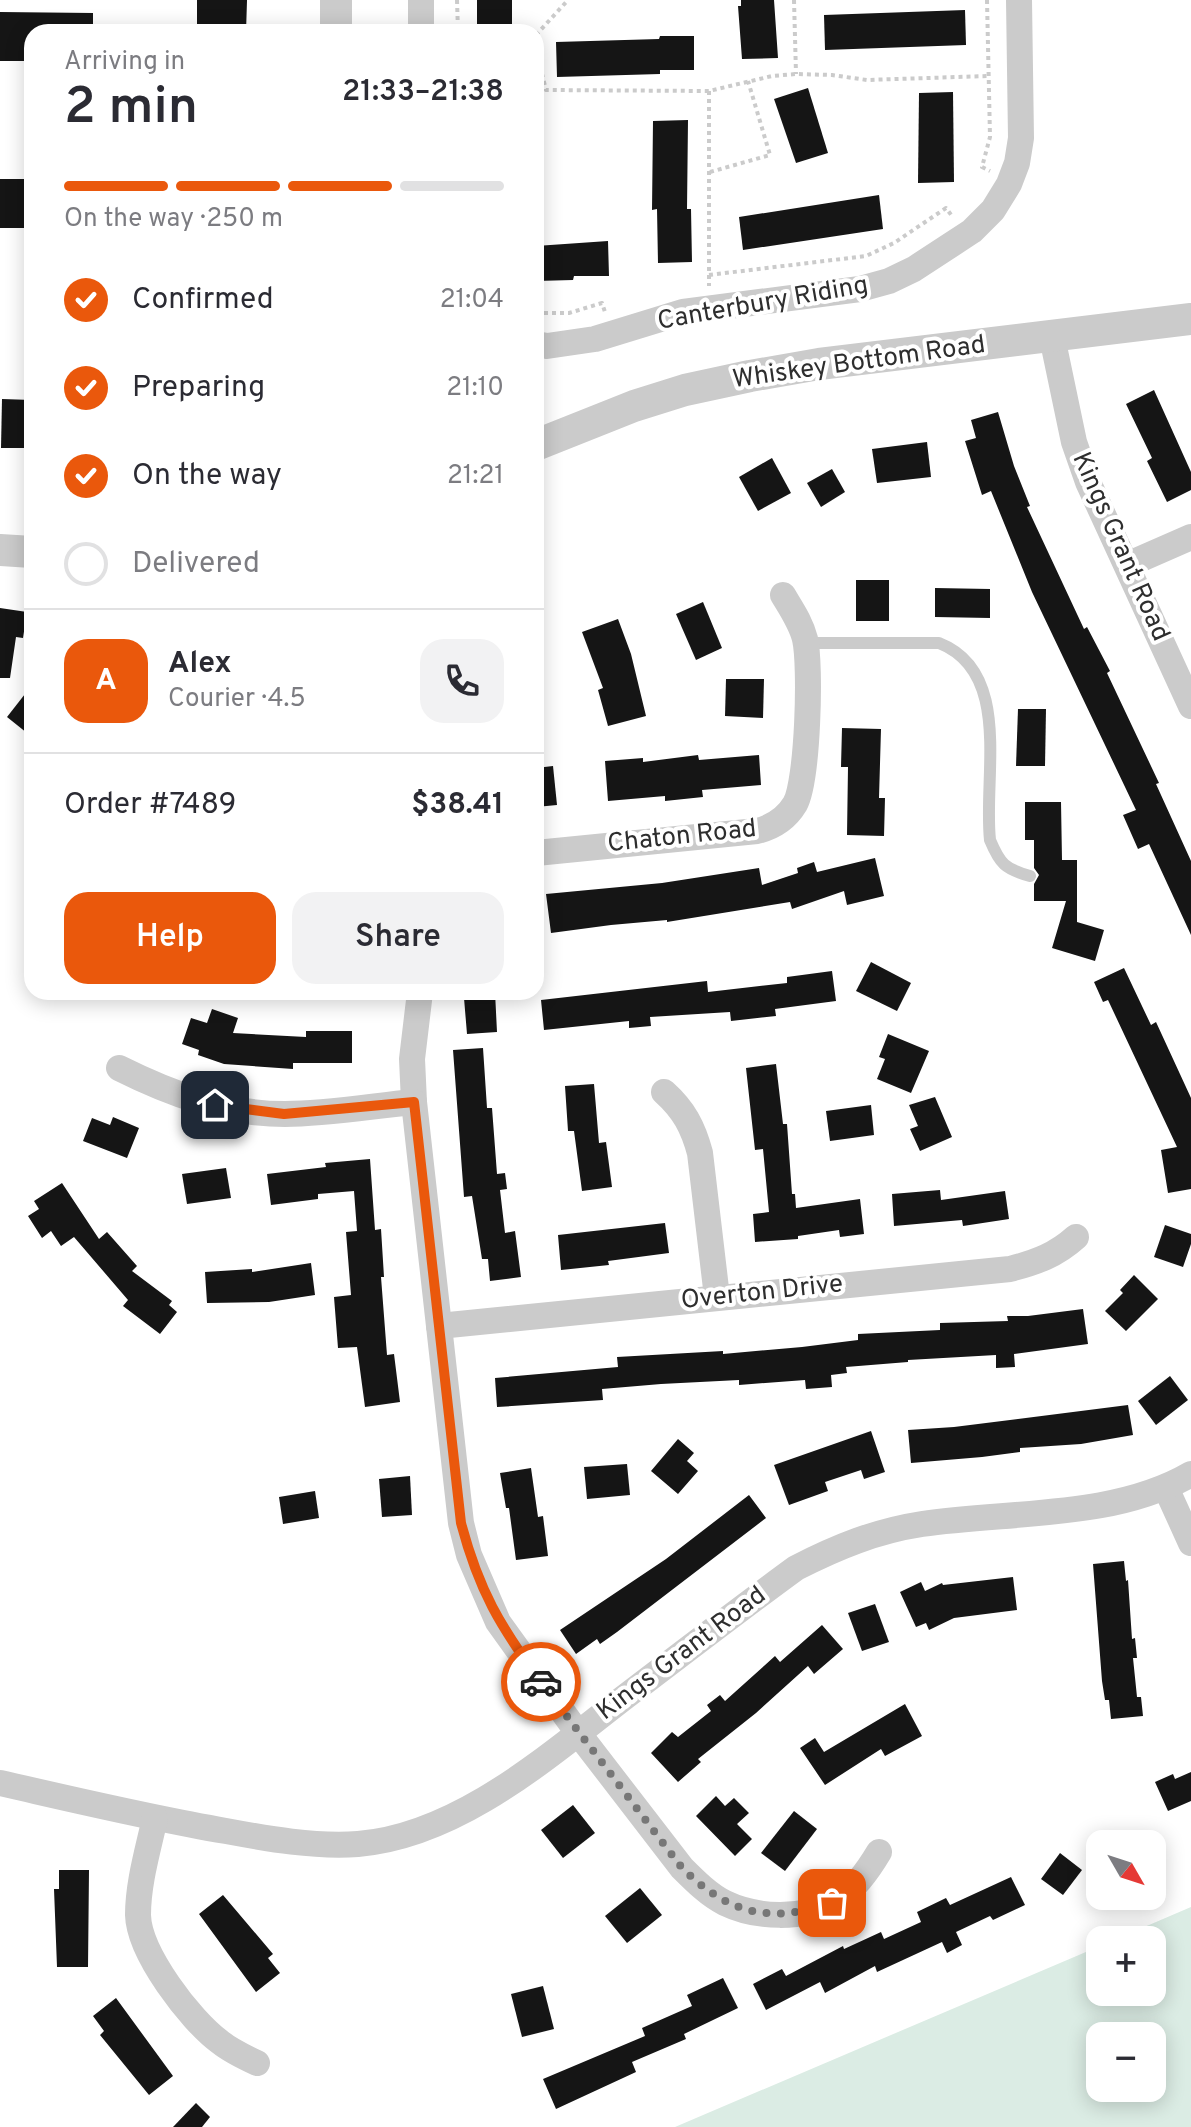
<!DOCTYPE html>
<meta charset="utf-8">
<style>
body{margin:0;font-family:Overpass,sans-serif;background:#f2f2f3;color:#2b2b33;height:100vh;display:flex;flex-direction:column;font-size:30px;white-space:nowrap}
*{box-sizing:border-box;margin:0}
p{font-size:26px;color:#7c7c81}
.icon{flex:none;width:44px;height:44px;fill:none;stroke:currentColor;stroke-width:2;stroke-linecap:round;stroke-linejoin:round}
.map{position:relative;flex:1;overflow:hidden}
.sheet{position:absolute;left:24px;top:24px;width:520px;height:976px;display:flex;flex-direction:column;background:#fff;border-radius:24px;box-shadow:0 4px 20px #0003}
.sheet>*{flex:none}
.needle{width:52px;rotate:129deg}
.tools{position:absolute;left:1086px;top:1830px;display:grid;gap:16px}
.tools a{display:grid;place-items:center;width:80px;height:80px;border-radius:16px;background:#fff;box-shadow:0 4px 20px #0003;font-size:40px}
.pin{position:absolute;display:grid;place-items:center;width:68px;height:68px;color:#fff;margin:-34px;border-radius:16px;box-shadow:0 4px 12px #0006}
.courier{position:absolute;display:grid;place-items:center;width:80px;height:80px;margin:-40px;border:6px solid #ea580c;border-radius:50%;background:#fff;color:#222;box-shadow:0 2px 10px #0007}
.headline em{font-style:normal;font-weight:600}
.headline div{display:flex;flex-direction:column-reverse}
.headline{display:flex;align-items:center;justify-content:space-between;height:136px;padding:0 40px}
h1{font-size:52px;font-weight:600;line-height:60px}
.bar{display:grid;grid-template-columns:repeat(4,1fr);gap:12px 8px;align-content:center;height:96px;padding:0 40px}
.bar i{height:10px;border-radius:6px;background:#e1e1e2}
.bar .selected{background:#ea580c}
.bar p{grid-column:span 4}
.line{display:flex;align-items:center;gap:20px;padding:0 40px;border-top:2px solid #e1e1e2}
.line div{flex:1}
.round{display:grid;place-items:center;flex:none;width:84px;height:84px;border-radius:24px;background:#f2f2f3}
ol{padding:0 40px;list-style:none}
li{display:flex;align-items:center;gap:24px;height:88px}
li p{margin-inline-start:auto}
li .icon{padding:8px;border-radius:50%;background:#ea580c;color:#fff;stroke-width:4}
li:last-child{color:#7c7c81}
li i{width:44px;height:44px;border:4px solid #e1e1e2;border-radius:50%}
.cta{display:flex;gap:16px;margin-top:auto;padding:16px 40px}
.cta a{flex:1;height:92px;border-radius:24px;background:#ea580c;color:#fff;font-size:32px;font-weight:600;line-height:92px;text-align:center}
.cta a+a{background:#f2f2f3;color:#2b2b33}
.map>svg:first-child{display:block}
</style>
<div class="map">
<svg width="1191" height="2127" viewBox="0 0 1191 2127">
<rect width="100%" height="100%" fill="#fff"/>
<path fill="#dbece4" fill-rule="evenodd" d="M1191 1907V2127H675L1100 1946V1992H1152V1940H1114ZM1100 2036H1152V2088H1100Z"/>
<g fill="#151515">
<path d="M197 0H247L246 32H197Z"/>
<rect x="477" y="0" width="35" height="28"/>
<path d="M741 0H774L778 58 742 59 738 6H741Z"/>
<path d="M965 10 966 45 825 50 824 15Z"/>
<path d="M0 12 93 13V32H32V61H0Z"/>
<path d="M660 36H694V70H660V74L557 77 556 42 659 39Z"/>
<path d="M808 88 828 153 796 163 774 99Z"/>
<path d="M953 92 954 182 918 183 919 93Z"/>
<path d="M688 120 687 209H691L692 262 658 263 657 209 652 210 653 121Z"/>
<rect x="0" y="179" width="32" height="49"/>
<path d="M879 195 883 229 743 250 739 217Z"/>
<path d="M608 241 609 276H574L573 280 536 281V246Z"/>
<path d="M1154 390 1191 472V490L1167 502 1147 461 1152 458 1126 404Z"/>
<path d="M2 399 32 400V448H1Z"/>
<path d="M998 412 1014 466 1030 506 1027 507 1084 629 1087 627 1110 671 1107 673 1159 783 1156 784 1191 861V935L1149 844 1138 849 1123 815 1136 810 1032 592 991 491 982 495 965 441 976 438 971 420Z"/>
<path d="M927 442 931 477 877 483 872 449Z"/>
<path d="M772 458 791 493 758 511 739 477Z"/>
<path d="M832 469 845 492 821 507 807 483Z"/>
<rect x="856" y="580" width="33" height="41"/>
<path d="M935 588 990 589V618L935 617Z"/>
<path d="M703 602 722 648 696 660 676 614Z"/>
<path d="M0 608 27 612 23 638 16 637 10 678H0Z"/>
<path d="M618 619 631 654 646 716 608 726 598 690 603 688 582 632Z"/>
<path d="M726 679H764L763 718 725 716Z"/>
<path d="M32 685V737L7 717Z"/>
<path d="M1018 709H1046L1045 766H1016Z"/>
<path d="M842 728 881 729 879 798H885L884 836 847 835 848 767H841Z"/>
<path d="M698 755 699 760 759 755 761 785 702 790 703 797 665 801V796L608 801 605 761 643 758V762Z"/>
<path d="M553 766 557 805 536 807V768Z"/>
<path d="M1025 802H1061L1062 860H1077V922L1104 930 1095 961 1052 948 1066 901H1034V884L1039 875 1034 868V840H1025Z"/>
<path d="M875 858 884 896 847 905 844 891 792 909 790 902 667 922V920L611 925 551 933 546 894 662 883 759 868 762 885 798 873 797 868 814 862 817 872Z"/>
<path d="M871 962 911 983 897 1011 856 991Z"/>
<path d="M1124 968 1151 1025 1156 1022 1191 1098V1189L1168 1193 1161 1150 1177 1147 1108 1000 1103 1002 1094 982Z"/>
<path d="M832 971 836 1001 775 1009 776 1016 731 1021 730 1012 650 1017 651 1026 629 1028V1021L544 1030 541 1000 707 981 708 992 787 983V977Z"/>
<path d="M475 992H495L497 1032 467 1034 464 998 475 997Z"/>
<path d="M212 1009 238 1018 233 1033 306 1037V1031H352V1063H293V1069L224 1064 198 1055 199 1050 182 1044 191 1018 207 1023Z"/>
<path d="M888 1034 929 1051 911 1093 877 1079 885 1059 879 1057Z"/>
<path d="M483 1048 487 1108H492L497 1174 505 1173 507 1189 500 1190 505 1233 515 1231 521 1277 490 1281 488 1259H482L472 1196 464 1197 453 1050Z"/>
<path d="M776 1064 783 1124H787L792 1194H795L796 1208 860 1199 864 1234 840 1237 839 1230 798 1236V1239L755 1242 753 1214 769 1212 763 1149 755 1150 746 1068Z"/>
<path d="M594 1084 599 1143 606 1142 612 1187 582 1191 574 1131H568L565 1086Z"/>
<path d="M935 1097 952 1137 920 1151 910 1129 918 1126 909 1105Z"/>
<path d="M871 1105 874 1135 830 1141 826 1111Z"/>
<path d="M113 1117 139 1128 127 1158 83 1141 92 1118 110 1125Z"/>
<path d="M370 1159 375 1230 381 1229 384 1277H381L387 1355 394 1354 400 1402 365 1407 357 1347 338 1348 334 1297 351 1295 346 1232 357 1231 354 1191 318 1194V1199L271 1205 267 1174 326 1167 325 1163Z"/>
<path d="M226 1168 231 1198 187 1204 182 1174Z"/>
<path d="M62 1183 99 1239 107 1232 137 1266 132 1271 172 1301 169 1305 177 1312 160 1334 123 1306 128 1300 74 1237 61 1246 51 1231 42 1238 28 1216 39 1209 34 1201Z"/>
<path d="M940 1190 941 1200 1005 1191 1009 1219 963 1226 962 1220 894 1226 892 1194Z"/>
<path d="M665 1223 669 1253 608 1261 609 1265 561 1270 558 1235Z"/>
<path d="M1165 1225 1191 1234V1244L1183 1267 1154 1257Z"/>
<path d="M311 1263 315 1295 269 1302 207 1303 205 1272 252 1269V1272Z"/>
<path d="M1134 1275 1158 1299 1126 1331 1105 1311 1123 1293 1120 1290Z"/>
<path d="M1083 1309 1088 1344 1014 1354 1015 1367 996 1368V1355L908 1360V1362L846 1367 847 1373 831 1375 832 1387 806 1389 805 1380 739 1385V1380L661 1384 602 1389 603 1400 497 1407 495 1378 618 1367 617 1357 723 1351V1354L802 1347 858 1340V1334L940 1330V1323L1008 1321 1007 1316H1028Z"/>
<path d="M1170 1376 1188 1400 1156 1425 1138 1401Z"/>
<path d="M1128 1405 1133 1435 1081 1444 1020 1448V1452L982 1457 911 1463 908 1430 954 1427Z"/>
<path d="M871 1431 885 1472 864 1479 861 1470 825 1482 828 1491 789 1505 774 1465Z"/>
<path d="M678 1439 694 1453 687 1461 698 1471 678 1494 651 1471Z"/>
<path d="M627 1464 630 1495 587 1499 584 1467Z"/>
<path d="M531 1468 538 1517 543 1516 548 1556 516 1560 509 1508H506L500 1473Z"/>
<path d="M410 1476 412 1515 382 1517 379 1479Z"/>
<path d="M315 1491 319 1518 283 1524 279 1497Z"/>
<path d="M749 1495 766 1518 617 1632 600 1644 597 1639 576 1654 560 1630 666 1559Z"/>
<path d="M1124 1561 1126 1581 1128 1580 1132 1639 1135 1638 1137 1658H1133L1137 1697H1141L1143 1716 1111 1719 1109 1700H1105L1102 1681 1093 1564Z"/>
<path d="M1013 1577 1017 1610 954 1618 929 1630 926 1623 916 1627 900 1592 921 1582 925 1591 942 1583 943 1585Z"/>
<path d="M875 1604 889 1642 862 1651 848 1613Z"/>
<path d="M822 1625 843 1649 814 1674 808 1666 756 1713 698 1759 701 1762 678 1782 651 1753 672 1732 678 1737 711 1711 707 1705 720 1695 725 1701 775 1656 780 1662Z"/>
<path d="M905 1704 922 1736 885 1756 881 1749 825 1785 800 1748 815 1738 824 1752Z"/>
<path d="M1191 1772V1801L1168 1811 1155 1782 1173 1774 1175 1779Z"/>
<path d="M716 1796 725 1806 734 1798 749 1813 737 1824 752 1839 735 1856 696 1816Z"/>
<path d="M573 1805 595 1833 563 1858 541 1830Z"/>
<path d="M794 1811 817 1829 785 1871 761 1853Z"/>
<path d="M1060 1853 1082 1870 1063 1895 1041 1879Z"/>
<path d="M59 1870H89L88 1967H57L54 1889H59Z"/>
<path d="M1011 1877 1025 1905 993 1920 990 1916 956 1932 962 1945 947 1953 942 1942 877 1972 875 1966 825 1993 820 1982 766 2010 753 1984 782 1969 786 1976 843 1946 844 1949 881 1932 884 1939 921 1922 917 1912 946 1898 950 1905Z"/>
<path d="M640 1888 662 1915 627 1943 605 1916Z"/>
<path d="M223 1895 273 1954 268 1958 280 1973 256 1992 199 1914Z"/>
<path d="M723 1978 738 2008 684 2034 686 2039 632 2062 636 2072 556 2109 543 2079 645 2036 642 2028 692 2006 687 1995Z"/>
<path d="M543 1986 554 2029 522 2037 511 1994Z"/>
<path d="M116 1998 173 2076 149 2095 100 2035 104 2031 93 2016Z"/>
<path d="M196 2103 210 2117 202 2127H173Z"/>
</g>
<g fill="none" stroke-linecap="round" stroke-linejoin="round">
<g stroke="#cbcbcb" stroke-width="4" stroke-dasharray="4 4" stroke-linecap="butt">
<path d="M457 0 458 32"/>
<path d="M794 0 796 74"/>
<path d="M987 0 990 137 982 167 990 171"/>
<path d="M536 35 568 0"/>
<path d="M536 50 546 90 709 91 772 76 796 74 832 75 867 80 988 76"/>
<path d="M709 91V286"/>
<path d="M710 172 770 155 748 81"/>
<path d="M709 275 866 256 894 243 946 208 952 216"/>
<path d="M536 313H569L602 303 605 312"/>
</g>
<path stroke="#cbcbcb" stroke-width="12" d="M806 643H939C1013 672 983 777 990 840 1000 864 1005 869 1030 876"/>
<g stroke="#cbcbcb" stroke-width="26">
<path d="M421 0V32"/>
<path d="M1052 337 1074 442 1088 482 1191 706"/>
<path d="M536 344 547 346 595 339 683 312 860 289 889 281 914 269 972 231 993 210 1009 184 1017 163 1021 138 1019 0"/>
<path d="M1127 565 1191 537"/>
<path d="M536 853 757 831C773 827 786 819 795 804 808 781 811 665 805 639 801 623 792 610 783 595"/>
<path d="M420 992 412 1059 414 1102 461 1523 469 1555 498 1622 578 1733 682 1868C695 1881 709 1895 725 1903 756 1918 803 1920 834 1902 854 1890 867 1872 879 1852"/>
<path d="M119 1068C171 1094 225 1114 285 1114 327 1114 372 1106 414 1102"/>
<path d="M664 1092C684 1110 693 1127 700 1153L717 1297"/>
<path d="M439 1326 1010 1269C1037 1262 1056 1255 1076 1237"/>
<path d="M1166 1488 1191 1543"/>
<path d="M0 1783C75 1800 150 1818 226 1831 269 1839 314 1847 358 1844 457 1836 546 1758 621 1700 679 1656 737 1611 796 1568 837 1547 876 1531 922 1524 1009 1511 1114 1519 1191 1474"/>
<path d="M155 1818C148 1850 138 1883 138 1915 139 1953 190 2020 220 2042 231 2051 244 2057 257 2063"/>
</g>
<g stroke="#cbcbcb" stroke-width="32">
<path d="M336 0V32"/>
<path d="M536 445 634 406 685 390 750 376 819 364 1191 319"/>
<path d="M0 550 32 552"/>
</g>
</g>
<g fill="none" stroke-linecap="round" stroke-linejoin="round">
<path stroke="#777" stroke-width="8" stroke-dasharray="0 14.4" d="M541 1682 682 1868C729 1914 769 1924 832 1903"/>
<path stroke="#ea580c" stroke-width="10" d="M215 1105 284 1114 414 1102 461 1523C479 1591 500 1626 541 1682"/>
</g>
<g text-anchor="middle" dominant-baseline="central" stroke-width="8" stroke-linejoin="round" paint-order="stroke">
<g font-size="26" fill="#2e2e2e" stroke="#fff">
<text transform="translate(763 304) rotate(-10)">Canterbury Riding</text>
<text transform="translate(859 363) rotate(-8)">Whiskey Bottom Road</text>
<text transform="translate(1120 547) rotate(66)">Kings Grant Road</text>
<text transform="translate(682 837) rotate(-6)">Chaton Road</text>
<text transform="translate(762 1293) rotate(-6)">Overton Drive</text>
<text transform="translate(682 1654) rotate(-37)">Kings Grant Road</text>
</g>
</g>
</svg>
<div class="tools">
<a><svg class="needle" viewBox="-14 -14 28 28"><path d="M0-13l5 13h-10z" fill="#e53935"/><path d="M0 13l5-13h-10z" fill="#7c7c81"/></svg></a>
<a>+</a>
<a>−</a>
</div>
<div class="pin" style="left:832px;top:1903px;background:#ea580c"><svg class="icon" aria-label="bag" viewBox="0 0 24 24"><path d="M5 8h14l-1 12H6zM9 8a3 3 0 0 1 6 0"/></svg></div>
<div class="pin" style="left:215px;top:1105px;background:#1f2937"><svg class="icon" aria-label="home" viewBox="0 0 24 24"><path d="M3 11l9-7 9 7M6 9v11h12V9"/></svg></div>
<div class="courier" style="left:541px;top:1682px"><svg class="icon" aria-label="car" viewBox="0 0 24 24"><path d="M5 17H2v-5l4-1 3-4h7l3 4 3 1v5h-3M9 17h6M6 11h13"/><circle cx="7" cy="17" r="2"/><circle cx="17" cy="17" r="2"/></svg></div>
<section class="sheet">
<div class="headline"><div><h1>2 min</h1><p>Arriving in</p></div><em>21:33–21:38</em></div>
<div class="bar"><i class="selected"></i><i class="selected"></i><i class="selected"></i><i></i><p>On the way · 250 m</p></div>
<ol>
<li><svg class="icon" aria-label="check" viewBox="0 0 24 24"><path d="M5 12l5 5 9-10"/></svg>Confirmed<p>21:04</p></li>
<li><svg class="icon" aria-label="check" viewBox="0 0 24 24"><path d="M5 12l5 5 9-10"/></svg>Preparing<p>21:10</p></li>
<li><svg class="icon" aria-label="check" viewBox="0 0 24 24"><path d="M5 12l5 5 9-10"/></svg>On the way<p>21:21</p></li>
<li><i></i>Delivered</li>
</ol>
<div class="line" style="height:144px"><b class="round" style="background:#ea580c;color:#fff">A</b><div><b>Alex</b><p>Courier · 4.5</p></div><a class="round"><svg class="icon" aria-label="phone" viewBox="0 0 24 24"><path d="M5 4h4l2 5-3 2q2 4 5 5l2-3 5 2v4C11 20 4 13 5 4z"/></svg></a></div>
<div class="line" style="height:104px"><div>Order #7489</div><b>$38.41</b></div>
<div class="cta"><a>Help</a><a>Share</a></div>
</section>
</div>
